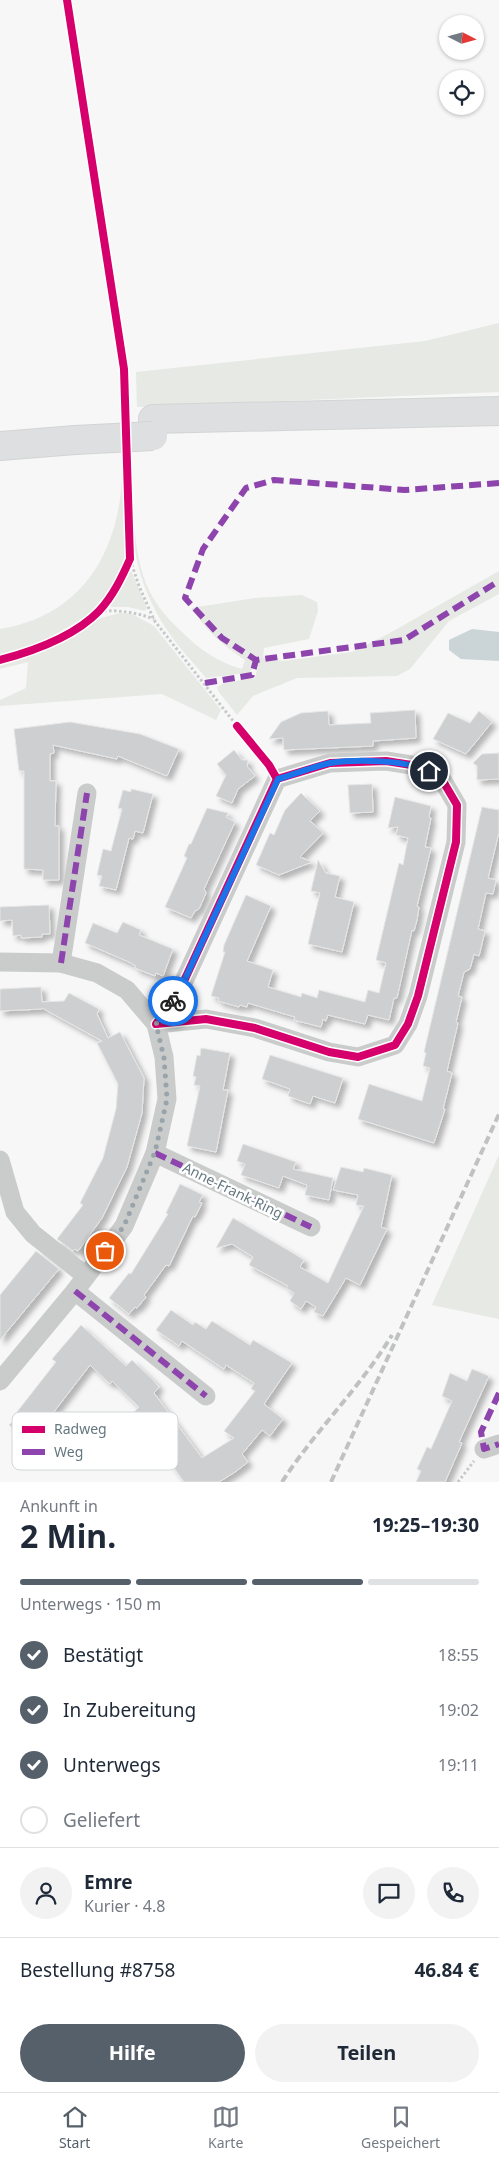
<!DOCTYPE html>
<html lang="de">
<meta charset="utf-8">
<style>
body{margin:0;font-family:"Noto Sans",sans-serif;background:#f2f2f3;color:#1f2937;height:100vh;display:flex;flex-direction:column;font-size:19px;white-space:nowrap}
*{box-sizing:border-box;margin:0}
p{font-size:16px;color:#747a83}
.icon{flex:none;width:28px;height:28px;fill:none;stroke:currentColor;stroke-width:2;stroke-linecap:round;stroke-linejoin:round}
.map{position:relative;height:1482px;overflow:hidden}
.sheet{display:flex;flex-direction:column;background:#fff;flex:1}
.sheet>*{flex:none}
.needle{width:32px;rotate:96deg}
.controls{position:absolute;left:439px;top:15px;display:grid;gap:10px}
.controls a{display:grid;place-items:center;width:45px;height:45px;border-radius:50%;background:#fff;box-shadow:0 1px 4px #0004;font-size:25px}
.pin{position:absolute;display:grid;place-items:center;width:42px;height:42px;color:#fff;margin:-21px;border:2px solid #fff;border-radius:50%;box-shadow:0 1px 5px #0007}
.courier{position:absolute;display:grid;place-items:center;width:50px;height:50px;margin:-25px;border:4px solid #1a73e8;border-radius:50%;background:#fff;color:#222;box-shadow:0 1px 6px #0007}
.headline em{font-style:normal;font-weight:700}
.headline div{display:flex;flex-direction:column-reverse}
.headline{display:flex;align-items:center;justify-content:space-between;height:85px;padding:0 20px}
h1{font-size:32px;font-weight:700;line-height:38px}
.bar{display:grid;grid-template-columns:repeat(4,1fr);gap:8px 5px;align-content:center;height:60px;padding:0 20px}
.bar i{height:6px;border-radius:4px;background:#e0e1e3}
.bar .current{background:#55606a}
.bar p{grid-column:span 4}
.line{display:flex;align-items:center;gap:12px;padding:0 20px;border-top:1px solid #e0e1e3}
.line div{flex:1}
.round{display:grid;place-items:center;flex:none;width:52px;height:52px;border-radius:26px;background:#f2f2f3}
ol{padding:0 20px;list-style:none}
li{display:flex;align-items:center;gap:15px;height:55px}
li p{margin-inline-start:auto}
li .icon{padding:5px;border-radius:50%;background:#55606a;color:#fff;stroke-width:4}
li:last-child{color:#747a83}
li i{width:28px;height:28px;border:2px solid #e0e1e3;border-radius:50%}
.button{display:flex;gap:10px;margin-top:auto;padding:10px 20px}
.button a{flex:1;height:58px;border-radius:30px;background:#55606a;color:#fff;font-size:20px;font-weight:700;line-height:58px;text-align:center}
.button a+a{background:#f2f2f3;color:#1f2937}
.menu{display:flex;justify-content:space-around;align-items:center;height:70px;border-top:1px solid #e0e1e3;background:#fff;font-size:14px;color:#747a83}
.menu a{display:grid;justify-items:center;gap:2px}
.menu .current{color:#55606a}
.map>svg:first-child{display:block}
</style>
<div class="map">
<svg width="499" height="1482" viewBox="0 0 499 1482">
<defs>
<filter id="shadow"><feDropShadow dx="4.5" dy="4.5" stdDeviation="2.5" flood-color="#0004"/></filter>
</defs>
<rect width="100%" height="100%" fill="#f7f7f7"/>
<g fill="#e6e9e4">
<path d="M499 323V392L137 407 136 372 425 341Z"/>
<path d="M130 456H132C133 496 131 556 150 592 157 607 171 622 184 634 200 650 220 663 242 669L245 660C222 645 207 631 191 608L255 598 302 595 317 602 318 611 309 639 264 648 263 657 283 661 352 652 388 634 499 571V594L449 621 410 669 397 676 297 678 253 696 237 715 218 691 217 687 224 683 255 678 260 657 254 655 251 671 247 673 206 678C193 662 178 647 167 630 129 572 130 523 130 456Z"/>
<path d="M122 480 127 549 126 562 113 587 87 616 37 645 0 657V629C80 616 117 556 122 480Z"/>
<path d="M128 571H131L147 608 145 611 128 607H110L107 605Z"/>
<path d="M120 613 132 614 154 626 221 710 216 720 162 694 0 706V700L26 688 28 662 0 669V665L49 648 94 620Z"/>
<path d="M499 1155V1319L432 1305Z"/>
</g>
<path fill="#cbd4d6" d="M472 629 499 632V661L461 659 449 650V640Z"/>
<g fill="#cecfd0" stroke="#e6e6e6" filter="url(#shadow)">
<path d="M415 710 416 738 373 741V746L284 750 283 738 269 739 281 722 301 713 328 711 329 725 371 723 370 713Z"/>
<path d="M479 711 492 722 466 754 433 739 448 713 470 723Z"/>
<path d="M70 722 140 734 179 749 167 776 118 756 117 759 53 745 54 753 50 754V781H56L55 826H59V880H43V870L24 869V771H19L14 729Z"/>
<path d="M234 750 242 760H248L247 766 255 776 238 789 232 803 216 796 226 775 217 764Z"/>
<path d="M499 753V779L477 780V766L473 763 482 754Z"/>
<path d="M372 784 373 812 350 813 348 785Z"/>
<path d="M131 789 153 794 143 833 135 831 133 839 129 838 116 890 99 886 102 876 97 875 103 849 111 851 122 809 118 808 123 790 131 792Z"/>
<path d="M301 793 320 811 310 821 323 833 300 857 312 862 279 875 256 865 270 833 274 835 285 810Z"/>
<path d="M395 797 431 806 429 817 431 818 425 847 431 848 417 906 419 907 417 920 414 931 412 930 397 998H394L389 1020 368 1015 365 1024 328 1015 326 1021 323 1019 321 1027 294 1020 295 1017 248 1003 247 1007 240 1005 239 1007 218 1001 219 998 211 996 225 952H223L224 945 246 895 271 906 247 961 273 970 268 987 301 997 302 993 317 998 319 990 365 1002 368 990 379 993 386 963 376 960 399 863 403 865 408 838 396 835 398 827 388 828Z"/>
<path d="M482 807 499 810V832L488 878 496 880 493 894 486 893 478 929 485 931 479 956 474 954 470 969 464 972 458 996 462 997 456 1022 458 1023 447 1071 452 1073 443 1109H445L434 1143 358 1119 369 1084 422 1101 430 1068 423 1066 426 1053 424 1052Z"/>
<path d="M207 808 228 813 226 817 235 822 204 889 206 893 199 909 195 911 191 918 165 907 187 858 184 856 189 844H191Z"/>
<path d="M318 860 326 873 340 876 335 897 354 902 342 952 308 944 320 893 311 891Z"/>
<path d="M49 905 50 934H42V937L21 938V935L13 936 12 920 0 921V907Z"/>
<path d="M123 922 141 930 139 935 173 949 163 976 156 973 155 976 135 968 136 966 129 962 85 943 93 923 117 933Z"/>
<path d="M41 987 42 1002 64 1001 69 993 99 1009 97 1014 108 1038 120 1032 144 1078 142 1113 127 1167 102 1218 78 1251 75 1249 73 1251 57 1239 83 1205 80 1203 103 1158 116 1109 118 1084 97 1043 102 1041 42 1008V1009L0 1011V989Z"/>
<path d="M201 1048 230 1053 223 1090H228L216 1152 187 1146 200 1086 194 1085 196 1077 193 1076 197 1055 200 1056Z"/>
<path d="M270 1055 343 1078 335 1103 313 1096 310 1104 288 1096 290 1089 262 1079Z"/>
<path d="M243 1144 296 1162 293 1169 333 1178 329 1200 305 1195 307 1185 283 1176 279 1188 241 1175 245 1164 237 1161Z"/>
<path d="M341 1167 363 1172 364 1168 392 1175 381 1227 387 1229 360 1285 346 1278 323 1316 314 1312 316 1307 306 1301 301 1309 290 1301 294 1293 286 1288 288 1286 249 1265 253 1257 232 1244 216 1248 233 1218 293 1253 304 1260 300 1267 328 1283 364 1206 356 1205 358 1195 333 1190Z"/>
<path d="M180 1184 203 1195 199 1202 202 1203 195 1217 193 1216 169 1266 166 1265 144 1295 146 1297 137 1308 135 1307 129 1314 109 1298 129 1273 131 1274 168 1214 166 1213Z"/>
<path d="M36 1251 59 1269 0 1340V1295Z"/>
<path d="M171 1310 193 1325 195 1322 206 1329 212 1321 250 1345 253 1340 292 1363 264 1404 283 1419 270 1436 262 1430 242 1454 248 1462 235 1472 219 1482H184L134 1412 139 1407 112 1381 110 1384 90 1365 53 1413 28 1441 9 1425 15 1419 13 1417 56 1362 52 1359 81 1325 126 1366 132 1360 153 1380 159 1387 154 1393 202 1458 234 1438 224 1431 255 1391 251 1389 254 1383 226 1365 224 1369 182 1341 179 1346 156 1330Z"/>
<path d="M472 1369 489 1376 459 1442 462 1443 445 1482H416L421 1471 417 1469 427 1447 431 1449 452 1401 442 1396 450 1373 467 1381Z"/>
</g>
<g fill="none" stroke-linecap="round" stroke-linejoin="round">
<g stroke="#d3d4d4" stroke-width="30">
<g id="highway">
<path d="M153 419 499 411"/>
<path d="M0 446 75 440"/>
</g>
</g>
<g stroke="#c7c8c9" stroke-width="3" stroke-dasharray="2.5 2.5" stroke-linecap="butt">
<path d="M67 0 124 369 126 416"/>
<path d="M126 460 130 559 139 586 154 620 237 726"/>
<path d="M99 611C119 610 135 612 154 619"/>
<path d="M0 660C35 651 70 637 97 612 112 598 121 577 130 559"/>
<path d="M458 1482 474 1461"/>
</g>
<g stroke="#cacccc" stroke-width="19">
<path d="M386 761 418 766 440 776 457 805 456 842 418 996 408 1024 395 1045 358 1057 329 1052 255 1028 206 1019 156 1024 178 994 277 779 330 763Z"/>
<path d="M0 962 61 963 97 973 127 990 156 1024 164 1057 167 1099 155 1153 124 1226 75 1291 0 1381"/>
<path d="M61 963 87 793"/>
<path d="M155 1153 311 1227"/>
<path d="M0 1160 15 1212 33 1234 86 1276"/>
<path d="M75 1291 206 1396"/>
<path d="M484 1449 499 1444"/>
</g>
<use href="#highway" stroke="#dedfe0" stroke-width="28"/>
<g stroke="#bfc1c2" stroke-width="4" stroke-dasharray="8 4" stroke-linecap="butt">
<path d="M282 1482C315 1431 360 1388 392 1335"/>
<path d="M331 1482 499 1114"/>
</g>
<g stroke="#d3d4d4" stroke-width="30" stroke-linecap="butt">
<path id="highway-bridge" d="M75 440 153 436"/>
</g>
<use href="#highway-bridge" stroke="#dedfe0" stroke-width="28"/>
<g stroke="#8e44ad" stroke-width="6" stroke-dasharray="12 6" stroke-linecap="butt">
<path d="M499 483 405 490 274 480 246 488 203 549 185 598 222 638 256 660 404 640 499 581"/>
<path d="M205 683 252 675 256 660"/>
<path d="M61 963 87 793"/>
<path d="M155 1153 311 1227"/>
<path d="M75 1291 206 1396"/>
<path d="M499 1393 481 1432 484 1449 499 1444"/>
</g>
<g stroke="#fff" stroke-width="11">
<g id="cycleway">
<path d="M0 660C34 651 74 637 99 611 113 596 122 577 130 559L124 369 67 0"/>
<path d="M237 726 269 765 277 779"/>
<path d="M386 761 418 766 440 776 457 805 456 842 418 996 408 1024 395 1045 358 1057 329 1052 255 1028 206 1019 156 1024 178 994 277 779 330 763Z"/>
</g>
</g>
<use href="#cycleway" stroke="#d6006c" stroke-width="8"/>
</g>
<g fill="none" stroke-linecap="round" stroke-linejoin="round">
<path stroke="#98a4a9" stroke-width="5" stroke-dasharray="0 9" d="M105 1251 124 1226 155 1152 163 1117 167 1099 164 1058 156 1024 173 1001"/>
<path stroke="#1a73e8" stroke-width="6" d="M173 1001 178 994 278 779C295 774 312 767 330 763 356 759 406 760 429 771"/>
</g>
<g text-anchor="middle" dominant-baseline="central" stroke-width="5" stroke-linejoin="round" paint-order="stroke">
<g font-size="14" fill="#65777f" stroke="#fff">
<text transform="translate(233 1190) rotate(26)">Anne-Frank-Ring</text>
</g>
</g>
<rect x="12" y="1412" width="166" height="58" rx="8" fill="#fff" stroke="#d1d6d9" stroke-width="1"/>
<rect x="22" y="1426" width="23" height="7" fill="#d6006c"/>
<rect x="22" y="1449" width="23" height="6" fill="#8e44ad"/>
<g font-size="14" fill="#65777f">
<text x="54" y="1434">Radweg</text>
<text x="54" y="1457">Weg</text>
</g>
</svg>
<div class="controls">
<a><svg class="needle" viewBox="-14 -14 28 28"><path d="M0-13l5 13h-10z" fill="#e53935"/><path d="M0 13l5-13h-10z" fill="#747a83"/></svg></a>
<a><svg class="icon" aria-label="locate" viewBox="0 0 24 24"><circle cx="12" cy="12" r="6"/><path d="M12 2v4M12 18v4M2 12h4M18 12h4"/></svg></a>
</div>
<div class="pin" style="left:105px;top:1251px;background:#ea580c"><svg class="icon" aria-label="bag" viewBox="0 0 24 24"><path d="M5 8h14l-1 12H6zM9 8a3 3 0 0 1 6 0"/></svg></div>
<div class="pin" style="left:429px;top:771px;background:#1f2937"><svg class="icon" aria-label="home" viewBox="0 0 24 24"><path d="M3 11l9-7 9 7M6 9v11h12V9"/></svg></div>
<div class="courier" style="left:173px;top:1001px"><svg class="icon" aria-label="bike" viewBox="0 0 24 24"><circle cx="6" cy="16" r="4"/><circle cx="18" cy="16" r="4"/><path d="M6 16l4-8h5l3 8M10 8l3 8H6M13 5h3"/></svg></div>
</div>
<section class="sheet">
<div class="headline"><div><h1>2 Min.</h1><p>Ankunft in</p></div><em>19:25–19:30</em></div>
<div class="bar"><i class="current"></i><i class="current"></i><i class="current"></i><i></i><p>Unterwegs · 150 m</p></div>
<ol>
<li><svg class="icon" aria-label="check" viewBox="0 0 24 24"><path d="M5 12l5 5 9-10"/></svg>Bestätigt<p>18:55</p></li>
<li><svg class="icon" aria-label="check" viewBox="0 0 24 24"><path d="M5 12l5 5 9-10"/></svg>In Zubereitung<p>19:02</p></li>
<li><svg class="icon" aria-label="check" viewBox="0 0 24 24"><path d="M5 12l5 5 9-10"/></svg>Unterwegs<p>19:11</p></li>
<li><i></i>Geliefert</li>
</ol>
<div class="line" style="height:90px"><a class="round"><svg class="icon" aria-label="person" viewBox="0 0 24 24"><circle cx="12" cy="8" r="4"/><path d="M4 21q1-7 8-7t8 7"/></svg></a><div><b>Emre</b><p>Kurier · 4.8</p></div><a class="round"><svg class="icon" aria-label="chat" viewBox="0 0 24 24"><path d="M4 5h16v11H9l-5 4z"/></svg></a><a class="round"><svg class="icon" aria-label="phone" viewBox="0 0 24 24"><path d="M5 4h4l2 5-3 2q2 4 5 5l2-3 5 2v4C11 20 4 13 5 4z"/></svg></a></div>
<div class="line" style="height:65px"><div>Bestellung #8758</div><b>46.84 €</b></div>
<div class="button"><a>Hilfe</a><a>Teilen</a></div>
</section>
<nav class="menu">
<a class="current"><svg class="icon" aria-label="home" viewBox="0 0 24 24"><path d="M3 11l9-7 9 7M6 9v11h12V9"/></svg>Start</a>
<a><svg class="icon" aria-label="map" viewBox="0 0 24 24"><path d="M3 6l6-2 6 2 6-2v14l-6 2-6-2-6 2zM9 4v14M15 6v14"/></svg>Karte</a>
<a><svg class="icon" aria-label="saved" viewBox="0 0 24 24"><path d="M7 4h10v16l-5-4-5 4z"/></svg>Gespeichert</a>
</nav>
